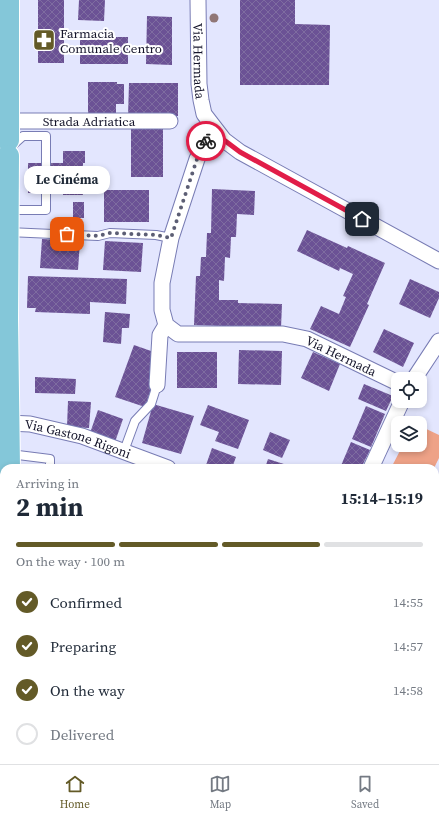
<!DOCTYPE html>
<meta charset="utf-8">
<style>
body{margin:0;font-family:"Source Serif 4",serif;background:#f2f2f3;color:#1f2937;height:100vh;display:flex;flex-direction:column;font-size:15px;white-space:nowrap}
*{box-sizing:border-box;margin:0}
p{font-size:13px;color:#747a83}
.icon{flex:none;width:22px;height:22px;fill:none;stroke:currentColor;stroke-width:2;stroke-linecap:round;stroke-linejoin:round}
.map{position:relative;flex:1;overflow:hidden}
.drawer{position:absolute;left:0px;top:464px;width:439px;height:300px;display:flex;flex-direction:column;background:#fff;border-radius:12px 12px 0 0;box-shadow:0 2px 6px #0003}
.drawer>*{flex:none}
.controls{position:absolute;left:391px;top:372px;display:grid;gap:8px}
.controls a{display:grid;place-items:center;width:36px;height:36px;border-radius:8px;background:#fff;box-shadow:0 2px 6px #0003;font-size:20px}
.pin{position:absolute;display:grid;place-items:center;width:34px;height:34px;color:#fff;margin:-17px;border-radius:8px;box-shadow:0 2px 6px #0006}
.courier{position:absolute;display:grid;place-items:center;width:40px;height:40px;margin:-20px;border:3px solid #e11d48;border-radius:50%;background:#fff;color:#222;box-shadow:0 1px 5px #0007}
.bubble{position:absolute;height:28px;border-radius:12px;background:#fff;box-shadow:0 2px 6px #0003;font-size:13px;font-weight:700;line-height:28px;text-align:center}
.overview em{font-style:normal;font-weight:700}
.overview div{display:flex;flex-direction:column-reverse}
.overview{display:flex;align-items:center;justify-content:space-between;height:68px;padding:0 16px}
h1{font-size:26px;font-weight:700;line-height:30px}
.bar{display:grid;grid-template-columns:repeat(4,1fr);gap:6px 4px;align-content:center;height:48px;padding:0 16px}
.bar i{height:5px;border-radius:3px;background:#e0e1e3}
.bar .active{background:#635a27}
.bar p{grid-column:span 4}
ol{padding:0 16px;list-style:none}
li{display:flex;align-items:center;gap:12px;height:44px}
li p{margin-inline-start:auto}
li .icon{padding:4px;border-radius:50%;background:#635a27;color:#fff;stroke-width:4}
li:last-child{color:#747a83}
li i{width:22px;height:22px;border:2px solid #e0e1e3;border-radius:50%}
.tab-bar{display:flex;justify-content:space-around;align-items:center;height:56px;border-top:1px solid #e0e1e3;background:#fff;font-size:11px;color:#747a83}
.tab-bar a{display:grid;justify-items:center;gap:2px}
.tab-bar .active{color:#635a27}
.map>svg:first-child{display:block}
</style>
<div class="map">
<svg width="439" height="764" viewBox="0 0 439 764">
<defs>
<pattern id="building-cross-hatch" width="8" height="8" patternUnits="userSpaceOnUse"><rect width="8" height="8" fill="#6b5295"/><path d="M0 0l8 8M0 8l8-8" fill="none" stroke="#7e6ca0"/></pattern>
</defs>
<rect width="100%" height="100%" fill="#e3e6fe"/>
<path fill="#eea287" d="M420 426 439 435V458L434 468H391L403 445H420Z"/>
<g fill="url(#building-cross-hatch)">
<rect x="38" y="0" width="26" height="63"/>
<path d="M79 0H105L104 21 78 20Z"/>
<path d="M240 0H295V24L330 25 329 85H240Z"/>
<path d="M147 16 172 17V65L146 64Z"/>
<rect x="80" y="37" width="48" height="27"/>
<path d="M88 82H117V84H124V104H116V114H88Z"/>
<path d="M129 83H178V116H128Z"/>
<rect x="131" y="129" width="32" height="48"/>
<path d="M63 151H85V163H83V195H63V193H28V163H63Z"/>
<path d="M212 189 255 191 254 215 237 214 236 237H231L230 258 225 257 224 281 219 280V300H238V303L282 304 281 328 194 325 196 276H200L201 257H206L207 233H211Z"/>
<rect x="104" y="190" width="45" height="32"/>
<rect x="73" y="202" width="11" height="16"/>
<path d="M307 230 347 248 348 246 385 263 367 304 369 305 350 347 310 329 321 306 339 314 346 297 343 296 353 274 340 268 339 271 297 251Z"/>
<path d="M42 239 80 241 78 270 40 268Z"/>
<path d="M105 241 143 243 141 272 103 270Z"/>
<path d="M28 276 127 279 126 304 90 302V314L35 312 36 308H27Z"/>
<path d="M410 279 439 292V298L430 318 399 304Z"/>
<path d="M105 312 130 314 129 328H122L121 344 103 342Z"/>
<path d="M384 329 414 343 403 367 373 352Z"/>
<path d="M134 345 151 351 150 392 145 407 115 397Z"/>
<path d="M239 350 282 351 281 385 238 384Z"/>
<rect x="177" y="352" width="40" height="36"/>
<path d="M313 352 340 364 329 391 301 378Z"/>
<path d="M35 377 76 379 75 394 35 393Z"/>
<path d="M364 384 393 396 386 411 358 399Z"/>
<path d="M68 401 91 402 89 428 67 427Z"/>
<path d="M153 404 194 416 181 454 142 443Z"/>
<path d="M208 405 249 420 238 449 215 441 219 432 200 425Z"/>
<path d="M366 406 385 414 371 447 352 439Z"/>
<path d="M98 410 123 419 115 442 90 433Z"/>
<path d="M270 432 290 440 282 458 263 450Z"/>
<path d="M351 442 370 450 361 468H340Z"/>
<path d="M212 448 236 457 232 468H205Z"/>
<path d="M268 459 287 465 286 468H265Z"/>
<path d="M439 709V761L438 763 436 764H404L411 760H435V717Z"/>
<path d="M95 760H136L135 764H94Z"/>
<path d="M192 760H205L213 764H190Z"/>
<path d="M246 760H286L294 764H244Z"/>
<path d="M349 760H373L371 764H347Z"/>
</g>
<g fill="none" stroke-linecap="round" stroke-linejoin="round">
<g stroke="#787cb4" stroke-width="10">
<g id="service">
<path d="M8 210H46V136H23L14 144"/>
<path d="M8 232 98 236 110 233 156 235 171 238"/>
<path d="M124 451 135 421 151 404 157 385"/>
<path d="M10 454 50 459V468"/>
<path d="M0 633H4"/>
<path d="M89 764 91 760"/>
</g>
</g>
<g stroke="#787cb4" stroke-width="17">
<g id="minor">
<path id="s1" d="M198 0 199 84 201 100 204 114 224 140 240 152 439 261"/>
<path id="s2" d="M8 121H170"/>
<path id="s3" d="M213 127 197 159 171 238 162 283V310L166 325 178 334H283L307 339 398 383"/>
<path d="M414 379 439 341"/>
<path d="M157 385 160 335 166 325"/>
<path id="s4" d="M8 423 30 424 82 436 168 468"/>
<path d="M371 468 402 401"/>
<path d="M0 486 4 488"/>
<path d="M435 601 439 603"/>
<path d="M11 760V764"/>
<path d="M228 764 230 760"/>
<path d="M338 764 340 760"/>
</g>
</g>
<g stroke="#fff" stroke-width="24">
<g id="primary">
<path d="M8 140V0"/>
<path d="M8 156 7 319 9 468"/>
<path d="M65 760 67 764"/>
</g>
</g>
<use href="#service" stroke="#fff" stroke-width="8"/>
<use href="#minor" stroke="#fff" stroke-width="15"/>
<use href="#primary" stroke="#84c7d9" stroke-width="22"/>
</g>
<circle fill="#907676" cx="214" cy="18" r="4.5"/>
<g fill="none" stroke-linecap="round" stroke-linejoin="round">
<path stroke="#5c5e74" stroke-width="4" stroke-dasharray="0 7.2" d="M67 234 98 236 110 233 156 235 171 238 197 159 206 141"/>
<path stroke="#e11d48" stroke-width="5" d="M206 141 213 127 224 140 240 152 362 219"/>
</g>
<defs>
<g id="pharmacy-square" transform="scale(1.15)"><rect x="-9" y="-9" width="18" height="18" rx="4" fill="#635a27" stroke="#fff"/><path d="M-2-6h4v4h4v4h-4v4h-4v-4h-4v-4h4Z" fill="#fff"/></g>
</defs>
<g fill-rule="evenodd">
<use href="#pharmacy-square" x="44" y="40"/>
</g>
<g text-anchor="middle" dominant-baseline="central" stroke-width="4" stroke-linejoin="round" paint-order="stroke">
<g font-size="13" fill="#14142a" stroke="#fff" text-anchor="start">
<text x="60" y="33">Farmacia<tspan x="60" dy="15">Comunale Centro</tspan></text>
</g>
<g font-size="13" fill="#14142a" stroke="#fff">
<text stroke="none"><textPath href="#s1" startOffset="61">Via Hermada</textPath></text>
<text stroke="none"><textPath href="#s2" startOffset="81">Strada Adriatica</textPath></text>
<text stroke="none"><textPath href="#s3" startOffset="390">Via Hermada</textPath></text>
<text stroke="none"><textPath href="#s4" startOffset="72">Via Gastone Rigoni</textPath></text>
</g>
</g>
</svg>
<div class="controls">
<a><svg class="icon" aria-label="locate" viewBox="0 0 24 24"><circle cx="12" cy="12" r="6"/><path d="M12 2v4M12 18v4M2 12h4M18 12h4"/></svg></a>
<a><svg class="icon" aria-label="layers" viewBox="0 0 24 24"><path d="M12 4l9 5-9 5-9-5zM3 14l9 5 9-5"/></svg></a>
</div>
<div class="pin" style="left:67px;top:234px;background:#ea580c"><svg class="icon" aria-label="bag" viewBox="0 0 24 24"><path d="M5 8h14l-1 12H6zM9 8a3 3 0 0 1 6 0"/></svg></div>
<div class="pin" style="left:362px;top:219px;background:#1f2937"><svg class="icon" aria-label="home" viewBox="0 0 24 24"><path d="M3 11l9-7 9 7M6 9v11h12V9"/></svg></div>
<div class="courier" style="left:206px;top:141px"><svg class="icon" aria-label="bike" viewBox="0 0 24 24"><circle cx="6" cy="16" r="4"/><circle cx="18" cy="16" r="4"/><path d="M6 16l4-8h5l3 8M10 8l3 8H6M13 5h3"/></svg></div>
<div class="bubble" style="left:24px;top:166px;width:86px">Le Cinéma</div>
<section class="drawer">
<div class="overview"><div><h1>2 min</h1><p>Arriving in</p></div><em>15:14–15:19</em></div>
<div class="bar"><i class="active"></i><i class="active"></i><i class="active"></i><i></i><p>On the way · 100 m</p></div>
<ol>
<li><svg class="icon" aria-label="check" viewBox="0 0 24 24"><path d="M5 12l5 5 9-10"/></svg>Confirmed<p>14:55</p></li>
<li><svg class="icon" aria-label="check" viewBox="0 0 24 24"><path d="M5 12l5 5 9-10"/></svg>Preparing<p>14:57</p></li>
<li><svg class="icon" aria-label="check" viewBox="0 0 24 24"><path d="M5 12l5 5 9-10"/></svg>On the way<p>14:58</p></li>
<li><i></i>Delivered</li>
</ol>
</section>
</div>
<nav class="tab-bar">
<a class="active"><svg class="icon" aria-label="home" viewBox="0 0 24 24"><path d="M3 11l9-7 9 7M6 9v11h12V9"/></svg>Home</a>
<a><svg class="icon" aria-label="map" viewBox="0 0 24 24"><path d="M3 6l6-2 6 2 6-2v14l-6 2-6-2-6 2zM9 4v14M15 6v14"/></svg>Map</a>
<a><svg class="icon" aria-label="saved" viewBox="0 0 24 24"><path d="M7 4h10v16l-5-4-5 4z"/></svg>Saved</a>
</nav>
